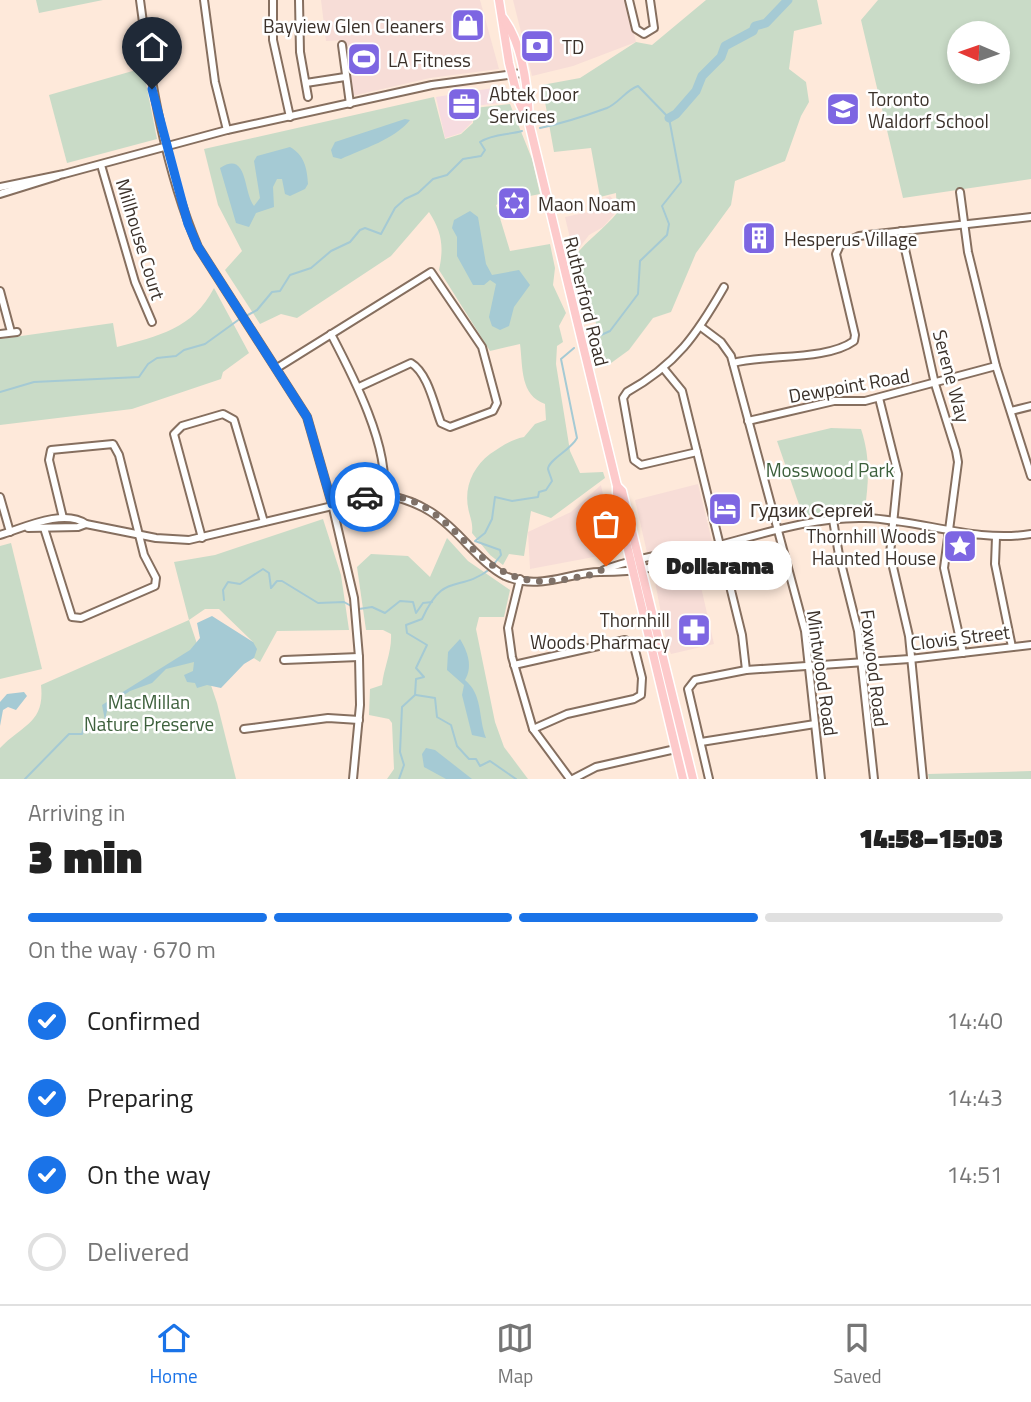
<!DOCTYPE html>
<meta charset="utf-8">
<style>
body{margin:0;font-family:"Titillium Web",sans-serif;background:#f2f2f2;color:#222;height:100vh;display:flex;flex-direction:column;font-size:26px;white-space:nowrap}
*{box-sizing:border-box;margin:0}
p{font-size:23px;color:#767676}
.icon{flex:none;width:38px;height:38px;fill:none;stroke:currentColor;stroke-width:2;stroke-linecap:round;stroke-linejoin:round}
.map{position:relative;height:779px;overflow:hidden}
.details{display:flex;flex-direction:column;background:#fff;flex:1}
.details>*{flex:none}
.needle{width:46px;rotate:272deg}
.controls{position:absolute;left:947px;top:21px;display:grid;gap:14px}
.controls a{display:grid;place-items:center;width:63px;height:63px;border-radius:50%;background:#fff;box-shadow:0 4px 10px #0003;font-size:35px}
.pin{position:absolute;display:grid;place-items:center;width:60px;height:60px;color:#fff;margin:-72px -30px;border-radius:50% 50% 50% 0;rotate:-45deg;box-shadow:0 0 7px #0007}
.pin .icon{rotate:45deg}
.courier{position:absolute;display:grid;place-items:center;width:70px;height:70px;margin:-35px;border:5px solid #1a73e8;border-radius:50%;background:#fff;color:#222;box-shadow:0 2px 9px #0007}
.bubble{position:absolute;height:49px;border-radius:24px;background:#fff;box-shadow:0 4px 10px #0003;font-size:23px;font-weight:800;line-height:49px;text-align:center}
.summary em{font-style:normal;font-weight:800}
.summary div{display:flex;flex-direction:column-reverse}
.summary{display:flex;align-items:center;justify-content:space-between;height:119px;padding:0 28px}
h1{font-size:46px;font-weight:800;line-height:52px}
.bar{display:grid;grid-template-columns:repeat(4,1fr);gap:10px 7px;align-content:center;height:84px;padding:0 28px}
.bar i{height:9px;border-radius:5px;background:#e0e0e0}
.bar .selected{background:#1a73e8}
.bar p{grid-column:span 4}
ol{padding:0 28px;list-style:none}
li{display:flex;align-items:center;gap:21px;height:77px}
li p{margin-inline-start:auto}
li .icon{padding:7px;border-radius:50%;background:#1a73e8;color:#fff;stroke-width:4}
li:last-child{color:#767676}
li i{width:38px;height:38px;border:4px solid #e0e0e0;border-radius:50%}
.dock{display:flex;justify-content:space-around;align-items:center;height:98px;border-top:2px solid #e0e0e0;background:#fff;font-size:19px;color:#767676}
.dock a{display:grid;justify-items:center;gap:4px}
.dock .selected{color:#1a73e8}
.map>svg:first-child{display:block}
</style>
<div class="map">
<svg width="1031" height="779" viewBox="0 0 1031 779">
<rect width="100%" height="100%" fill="#fee9da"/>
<g fill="#f7ddd7">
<path d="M321 0H480L499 69 430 78 352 96 344 40 326 41Z"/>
<path d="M513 0H626L636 42 573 66 532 76Z"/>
<path d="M610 196 616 203V212L603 227 589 235 577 251H573L565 217 598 210 605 198Z"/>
<path d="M698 484 712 541 648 557 635 500Z"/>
<path d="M601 485 615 553 530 569 528 532 571 512Z"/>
<path d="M696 565 714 644 671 654 667 645 654 576Z"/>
</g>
<path fill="#f6dce0" d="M506 86 509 102 474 106 472 122 461 133 445 138 436 97Z"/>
<g fill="#c9dbc7" fill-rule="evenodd">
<path d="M36 0H103L39 13Z"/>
<path d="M706 0H817L822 24 794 31 789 69 806 82 809 102 801 116 785 161 735 181 731 205 696 253 671 312 653 318 629 350 607 366 583 273 575 256C588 239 604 229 617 213L616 193 600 197 591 148 554 152 542 85 580 78 636 42 652 45Z"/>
<path d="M878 0H1031V179L903 198 861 20ZM959 33H998V72H959Z"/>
<path d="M143 68 157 139 67 163 49 95Z"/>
<path d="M434 97 445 139 461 134 473 123 474 108 510 104 532 159 540 194 530 196 527 190 500 197 501 203 496 205 510 251 550 244 555 268 553 285 566 313 559 326 563 342 557 346 556 364 570 451 580 473 603 472 605 478 551 518 531 511 524 556 509 554 503 565 490 555 472 533C473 524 471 520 469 512 463 489 472 468 490 454 502 446 510 440 524 437L535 424 546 420 545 404C520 395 523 368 520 344L490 351 439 270C444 247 442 232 429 212L391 256 297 318 281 314 260 324 225 270 242 251 218 205 204 149Z"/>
<path d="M214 288 249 353 223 372 221 379 132 409 0 425V339L113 323 117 347C158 336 193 329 214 288Z"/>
<path d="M831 428 861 429C870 456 869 480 865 508L803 516 777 441Z"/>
<path d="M323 519 341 575 349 630 277 631 260 662 249 655 253 642 219 609H205L189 620 217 703 236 779H0V748C23 724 45 723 41 685L189 620 174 562 215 555Z"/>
<path d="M447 538 468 561 510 590 504 617H479L476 629 495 722 504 747 528 779H387L394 769 392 723 389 719 369 715 370 689 382 685C384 667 392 652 391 634L383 630H366L357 567 371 554 408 556 430 577Z"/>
<path d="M11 543 42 669 0 679V546Z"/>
<path d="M1031 771V779H929L928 774Z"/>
</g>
<g fill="#a5cad4">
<path d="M405 119 410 120C395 139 363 149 341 159L333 157 331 150 335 142Z"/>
<path d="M290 147C304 155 307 167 308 184L305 189 290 196 285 194 282 179H277L273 187 274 207 256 213 249 227 236 223 220 168C248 150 243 192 254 206L260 198 254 161 257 156Z"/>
<path d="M470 211 478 217 486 264 492 275 519 270 530 285 514 307 509 326 500 330 492 326 489 317 496 284 490 280 484 285H473L457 256V237L452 228 454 220Z"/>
<path d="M212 616 253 642 257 649 254 658 244 664 221 688 207 685 197 688 195 683 187 682 184 675 193 671 194 662 166 669 152 683 130 691 108 706 105 720 102 705 190 650 200 638 197 623Z"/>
<path d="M460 639C468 652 473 667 465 680 483 695 478 717 486 738L472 735 462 695 464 685 447 670 448 652Z"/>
<path d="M24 692 27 696 16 710 8 707 3 710 0 726V702L7 694Z"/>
<path d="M426 748 435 750 472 779H446L424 767 422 754Z"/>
</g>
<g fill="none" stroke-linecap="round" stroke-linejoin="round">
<g stroke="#a5cad4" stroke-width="2">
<path d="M540 128C564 123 585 116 607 108 619 103 626 90 638 86L669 118 681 182 662 206 669 224 667 235 640 261 638 294 610 331 590 340"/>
<path d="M246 316 257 310 272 292 280 291 290 275 311 268 331 251 350 242 360 230 365 228 381 234 395 208 405 199 418 193 433 179 447 175 463 159 481 156 485 150 480 142C492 134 508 135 522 131"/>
<path d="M0 392 34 382 139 377 148 364 157 358 176 356 184 350 205 344 241 318"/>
<path d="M494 564 501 555 500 550 475 541 485 533 492 519 495 497 512 501 538 497 539 492 546 490 552 481C551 477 549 473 548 469 548 460 571 450 577 438L561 359 574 348"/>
<path d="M224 600 223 590 228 582 240 584 263 569 269 573 271 588 277 581H282L318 603 344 602 353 607"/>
<path d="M359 609 372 607 385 613 400 601 413 602 416 613 423 603 432 602"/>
<path d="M415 695 416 679 424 677 416 668 427 645 407 633 406 625 422 619C444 570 458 594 490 569"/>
<path d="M416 695 435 698 437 717 451 725 457 746 469 759H476L480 766 490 761 516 779"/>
<path d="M25 779 69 734H82L84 727 96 720 112 725 111 721 106 717"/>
<path d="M399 779 404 765 400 752 402 707 415 695"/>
</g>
<path stroke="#a5cad4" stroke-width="9" d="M669 118 676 114 696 91 702 76 721 57 725 46 753 31 755 26 766 23 788 0"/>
<g stroke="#866f5f" stroke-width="10">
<g id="minor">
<path d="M140 0C151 84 165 169 198 247L307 417 332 504 354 598 359 657 360 705 353 779"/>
<path d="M204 0 215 82 227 130"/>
<path d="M273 0V40L290 117"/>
<path d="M299 0 300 52 308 97"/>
<path d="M629 0 636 29 644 34 654 28 650 0"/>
<path d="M342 45 350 104"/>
<path d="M306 83 345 77"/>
<path d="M101 165 135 282 152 322"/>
<path d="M0 187 64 174 227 130 432 85 522 73"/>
<path d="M960 192 968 252 996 366 1031 476"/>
<path d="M0 194 58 176"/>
<path d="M901 231 935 384 956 451 958 462 944 568 963 653"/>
<path d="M0 291 11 332"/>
<path d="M701 327 721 342 731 356 805 631 821 779"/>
<path d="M0 334 17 332"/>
<path d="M331 334C352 374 391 449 383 494"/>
<path d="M733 363C767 354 826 361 854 341L855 335 836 254 840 245 859 236 1031 217"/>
<path d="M277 368 431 272 482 347 497 403 493 411 450 427 441 423C434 405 428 373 411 363L359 387"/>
<path d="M664 369 682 391 742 635 746 670"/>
<path d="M879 398 898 474 890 554 909 636 923 779"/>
<path d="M1011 411 1031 406"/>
<path d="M748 421 834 401H865L996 366"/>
<path d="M697 452 641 465 634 460 623 398 627 392C676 365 697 334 724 287"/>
<path d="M0 497 10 532"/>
<path d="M833 520 839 555 858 631 874 779"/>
<path d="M28 528 78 527 86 524"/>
<path d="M44 528 72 617 81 618 155 586 156 578 144 555 119 455 113 444 51 450 49 460 63 518"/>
<path d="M0 535C23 528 64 508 86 524L156 538 189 540 383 494C423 502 441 516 468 545 479 556 491 569 505 576 540 591 569 572 600 572 625 572 660 570 682 555"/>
<path d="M996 537 995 564 1012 647"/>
<path d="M202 538 174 434 182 426 223 414 234 420 264 522"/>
<path d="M601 572C607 566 660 554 671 553 677 553 682 555 688 553 746 540 806 516 866 518 922 520 975 543 1031 534"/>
<path d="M520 579 508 628 512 657 533 729 570 779"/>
<path d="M284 660 359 657"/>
<path d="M514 665 625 640 634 646 642 678 641 695 634 699 567 714 533 729"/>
<path d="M244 729 328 718 359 720"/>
<path d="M701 742 815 724"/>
<path d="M573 779 596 767 680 748"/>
<path d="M709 779 688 689 695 680 746 670 910 659 1031 645"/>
</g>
</g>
<g stroke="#fff" stroke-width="11">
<g id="major">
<path d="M499 0 509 63 519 102 527 120"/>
<path d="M503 18C523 44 528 91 529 123L617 486 622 491 693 779"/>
<path d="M617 486V504L683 779"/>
</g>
</g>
<use href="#minor" stroke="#fff" stroke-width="6"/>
<use href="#major" stroke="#fdcacb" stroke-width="8"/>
</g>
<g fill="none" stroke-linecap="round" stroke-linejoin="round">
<path stroke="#7f7168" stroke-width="7" stroke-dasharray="0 12.6" d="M365 497C463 481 463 603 572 578 584 576 598 575 606 566"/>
<path stroke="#1a73e8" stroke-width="9" d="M152 89 188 224 198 247 307 417 332 504 365 497"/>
</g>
<defs>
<g id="shop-square" transform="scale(1.75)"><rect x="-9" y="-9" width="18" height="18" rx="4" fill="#7d66e2" stroke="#fff"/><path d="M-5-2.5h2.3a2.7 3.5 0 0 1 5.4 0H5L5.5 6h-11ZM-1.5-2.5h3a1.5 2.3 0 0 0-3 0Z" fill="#fff"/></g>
<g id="bank-square" transform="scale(1.75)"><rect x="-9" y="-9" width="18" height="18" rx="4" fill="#7d66e2" stroke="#fff"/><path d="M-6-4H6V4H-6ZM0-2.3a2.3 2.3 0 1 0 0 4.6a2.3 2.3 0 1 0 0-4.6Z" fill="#fff"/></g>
<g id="stadium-square" transform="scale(1.75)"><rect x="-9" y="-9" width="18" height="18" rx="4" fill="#7d66e2" stroke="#fff"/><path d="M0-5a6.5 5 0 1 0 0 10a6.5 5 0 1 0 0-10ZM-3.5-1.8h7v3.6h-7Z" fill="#fff"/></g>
<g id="office-square" transform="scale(1.75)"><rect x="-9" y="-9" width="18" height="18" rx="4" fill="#7d66e2" stroke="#fff"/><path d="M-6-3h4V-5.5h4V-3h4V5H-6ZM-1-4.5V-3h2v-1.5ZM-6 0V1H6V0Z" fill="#fff"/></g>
<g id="school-square" transform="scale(1.75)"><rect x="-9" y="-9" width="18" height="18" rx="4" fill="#7d66e2" stroke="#fff"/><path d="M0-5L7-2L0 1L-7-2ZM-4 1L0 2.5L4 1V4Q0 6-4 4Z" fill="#fff"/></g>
<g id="synagogue-square" transform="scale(1.75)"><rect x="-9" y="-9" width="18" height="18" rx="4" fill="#7d66e2" stroke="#fff"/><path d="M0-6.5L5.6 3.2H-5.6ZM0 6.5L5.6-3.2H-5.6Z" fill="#fff"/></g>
<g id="building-square" transform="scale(1.75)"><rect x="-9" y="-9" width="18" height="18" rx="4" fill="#7d66e2" stroke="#fff"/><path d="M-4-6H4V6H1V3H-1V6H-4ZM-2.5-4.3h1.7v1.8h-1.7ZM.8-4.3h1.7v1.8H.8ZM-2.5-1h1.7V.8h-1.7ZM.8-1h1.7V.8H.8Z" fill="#fff"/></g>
<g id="hotel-square" transform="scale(1.75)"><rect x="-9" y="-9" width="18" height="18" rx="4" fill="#7d66e2" stroke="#fff"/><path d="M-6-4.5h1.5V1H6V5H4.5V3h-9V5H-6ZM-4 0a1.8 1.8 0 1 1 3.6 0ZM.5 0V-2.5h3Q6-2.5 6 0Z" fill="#fff"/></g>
<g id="sight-square" transform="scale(1.75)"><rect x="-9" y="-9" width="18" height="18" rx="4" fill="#7d66e2" stroke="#fff"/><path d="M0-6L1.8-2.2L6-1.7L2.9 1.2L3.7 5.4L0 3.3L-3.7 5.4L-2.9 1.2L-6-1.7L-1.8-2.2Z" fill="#fff"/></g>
<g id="pharmacy-square" transform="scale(1.75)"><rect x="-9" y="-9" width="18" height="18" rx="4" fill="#7d66e2" stroke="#fff"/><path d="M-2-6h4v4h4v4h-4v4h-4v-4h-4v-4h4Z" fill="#fff"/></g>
</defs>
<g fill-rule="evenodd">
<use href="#shop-square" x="468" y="25"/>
<use href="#bank-square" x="537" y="46"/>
<use href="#stadium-square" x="364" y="59"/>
<use href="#office-square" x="464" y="104"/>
<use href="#school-square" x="843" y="109"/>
<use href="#synagogue-square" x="514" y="203"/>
<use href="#building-square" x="759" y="238"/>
<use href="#hotel-square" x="725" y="509"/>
<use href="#sight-square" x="960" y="546"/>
<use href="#pharmacy-square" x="694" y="630"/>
</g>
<g text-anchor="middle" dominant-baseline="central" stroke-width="5" stroke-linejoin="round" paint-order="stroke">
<g font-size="19" fill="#3b312a" stroke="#fff" text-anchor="start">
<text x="444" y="25" text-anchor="end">Bayview Glen Cleaners</text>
<text x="562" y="46">TD</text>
<text x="388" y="59">LA Fitness</text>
<text x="489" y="93">Abtek Door<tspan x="489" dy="22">Services</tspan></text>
<text x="868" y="98">Toronto<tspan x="868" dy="22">Waldorf School</tspan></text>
<text x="538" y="203">Maon Noam</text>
<text x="784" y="238">Hesperus Village</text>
<text x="750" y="509">Гудзик Сергей</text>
<text x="936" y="535" text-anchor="end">Thornhill Woods<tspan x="936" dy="22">Haunted House</tspan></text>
<text x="670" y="619" text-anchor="end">Thornhill<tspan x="670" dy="22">Woods Pharmacy</tspan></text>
</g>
<g font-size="19" fill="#3b312a" stroke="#fff">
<text transform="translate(141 239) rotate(73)">Millhouse Court</text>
<text transform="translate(587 301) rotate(76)">Rutherford Road</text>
<text transform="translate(952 376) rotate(75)">Serene Way</text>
<text transform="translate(849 385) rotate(-10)">Dewpoint Road</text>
<text transform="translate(960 637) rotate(-7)">Clovis Street</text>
<text transform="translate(875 668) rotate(83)">Foxwood Road</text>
<text transform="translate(823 673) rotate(82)">Mintwood Road</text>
</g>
<g font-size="19" fill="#3d603c" stroke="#fff">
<text x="830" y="469">Mosswood Park</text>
<text x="149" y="701">MacMillan<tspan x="149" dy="22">Nature Preserve</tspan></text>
</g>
</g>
</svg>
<div class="controls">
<a><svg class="needle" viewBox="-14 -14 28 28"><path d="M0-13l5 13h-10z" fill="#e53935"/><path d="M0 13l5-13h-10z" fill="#767676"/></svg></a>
</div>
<div class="pin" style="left:606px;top:566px;background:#ea580c"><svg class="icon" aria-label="bag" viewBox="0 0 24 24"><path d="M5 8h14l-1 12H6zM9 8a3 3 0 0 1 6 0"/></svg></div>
<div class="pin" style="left:152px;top:89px;background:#1f2937"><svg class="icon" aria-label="home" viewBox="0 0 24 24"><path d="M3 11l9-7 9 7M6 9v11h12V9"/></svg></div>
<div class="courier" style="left:365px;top:497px"><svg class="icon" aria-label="car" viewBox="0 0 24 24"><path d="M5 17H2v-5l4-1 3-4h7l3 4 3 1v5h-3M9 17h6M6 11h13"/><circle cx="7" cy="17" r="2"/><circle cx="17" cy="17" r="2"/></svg></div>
<div class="bubble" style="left:648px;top:541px;width:144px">Dollarama</div>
</div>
<section class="details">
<div class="summary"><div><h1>3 min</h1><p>Arriving in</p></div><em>14:58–15:03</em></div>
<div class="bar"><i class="selected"></i><i class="selected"></i><i class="selected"></i><i></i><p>On the way · 670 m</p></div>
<ol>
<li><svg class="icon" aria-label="check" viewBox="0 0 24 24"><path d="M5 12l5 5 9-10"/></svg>Confirmed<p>14:40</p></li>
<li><svg class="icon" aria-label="check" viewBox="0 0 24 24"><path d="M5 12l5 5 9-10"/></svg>Preparing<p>14:43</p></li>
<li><svg class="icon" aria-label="check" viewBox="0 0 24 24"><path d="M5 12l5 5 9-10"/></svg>On the way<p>14:51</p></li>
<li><i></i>Delivered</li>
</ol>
</section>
<nav class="dock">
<a class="selected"><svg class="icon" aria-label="home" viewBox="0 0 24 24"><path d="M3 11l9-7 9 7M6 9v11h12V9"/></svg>Home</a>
<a><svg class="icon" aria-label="map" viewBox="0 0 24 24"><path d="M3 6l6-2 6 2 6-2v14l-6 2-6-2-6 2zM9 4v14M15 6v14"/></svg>Map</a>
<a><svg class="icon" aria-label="saved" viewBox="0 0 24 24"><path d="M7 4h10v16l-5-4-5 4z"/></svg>Saved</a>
</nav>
